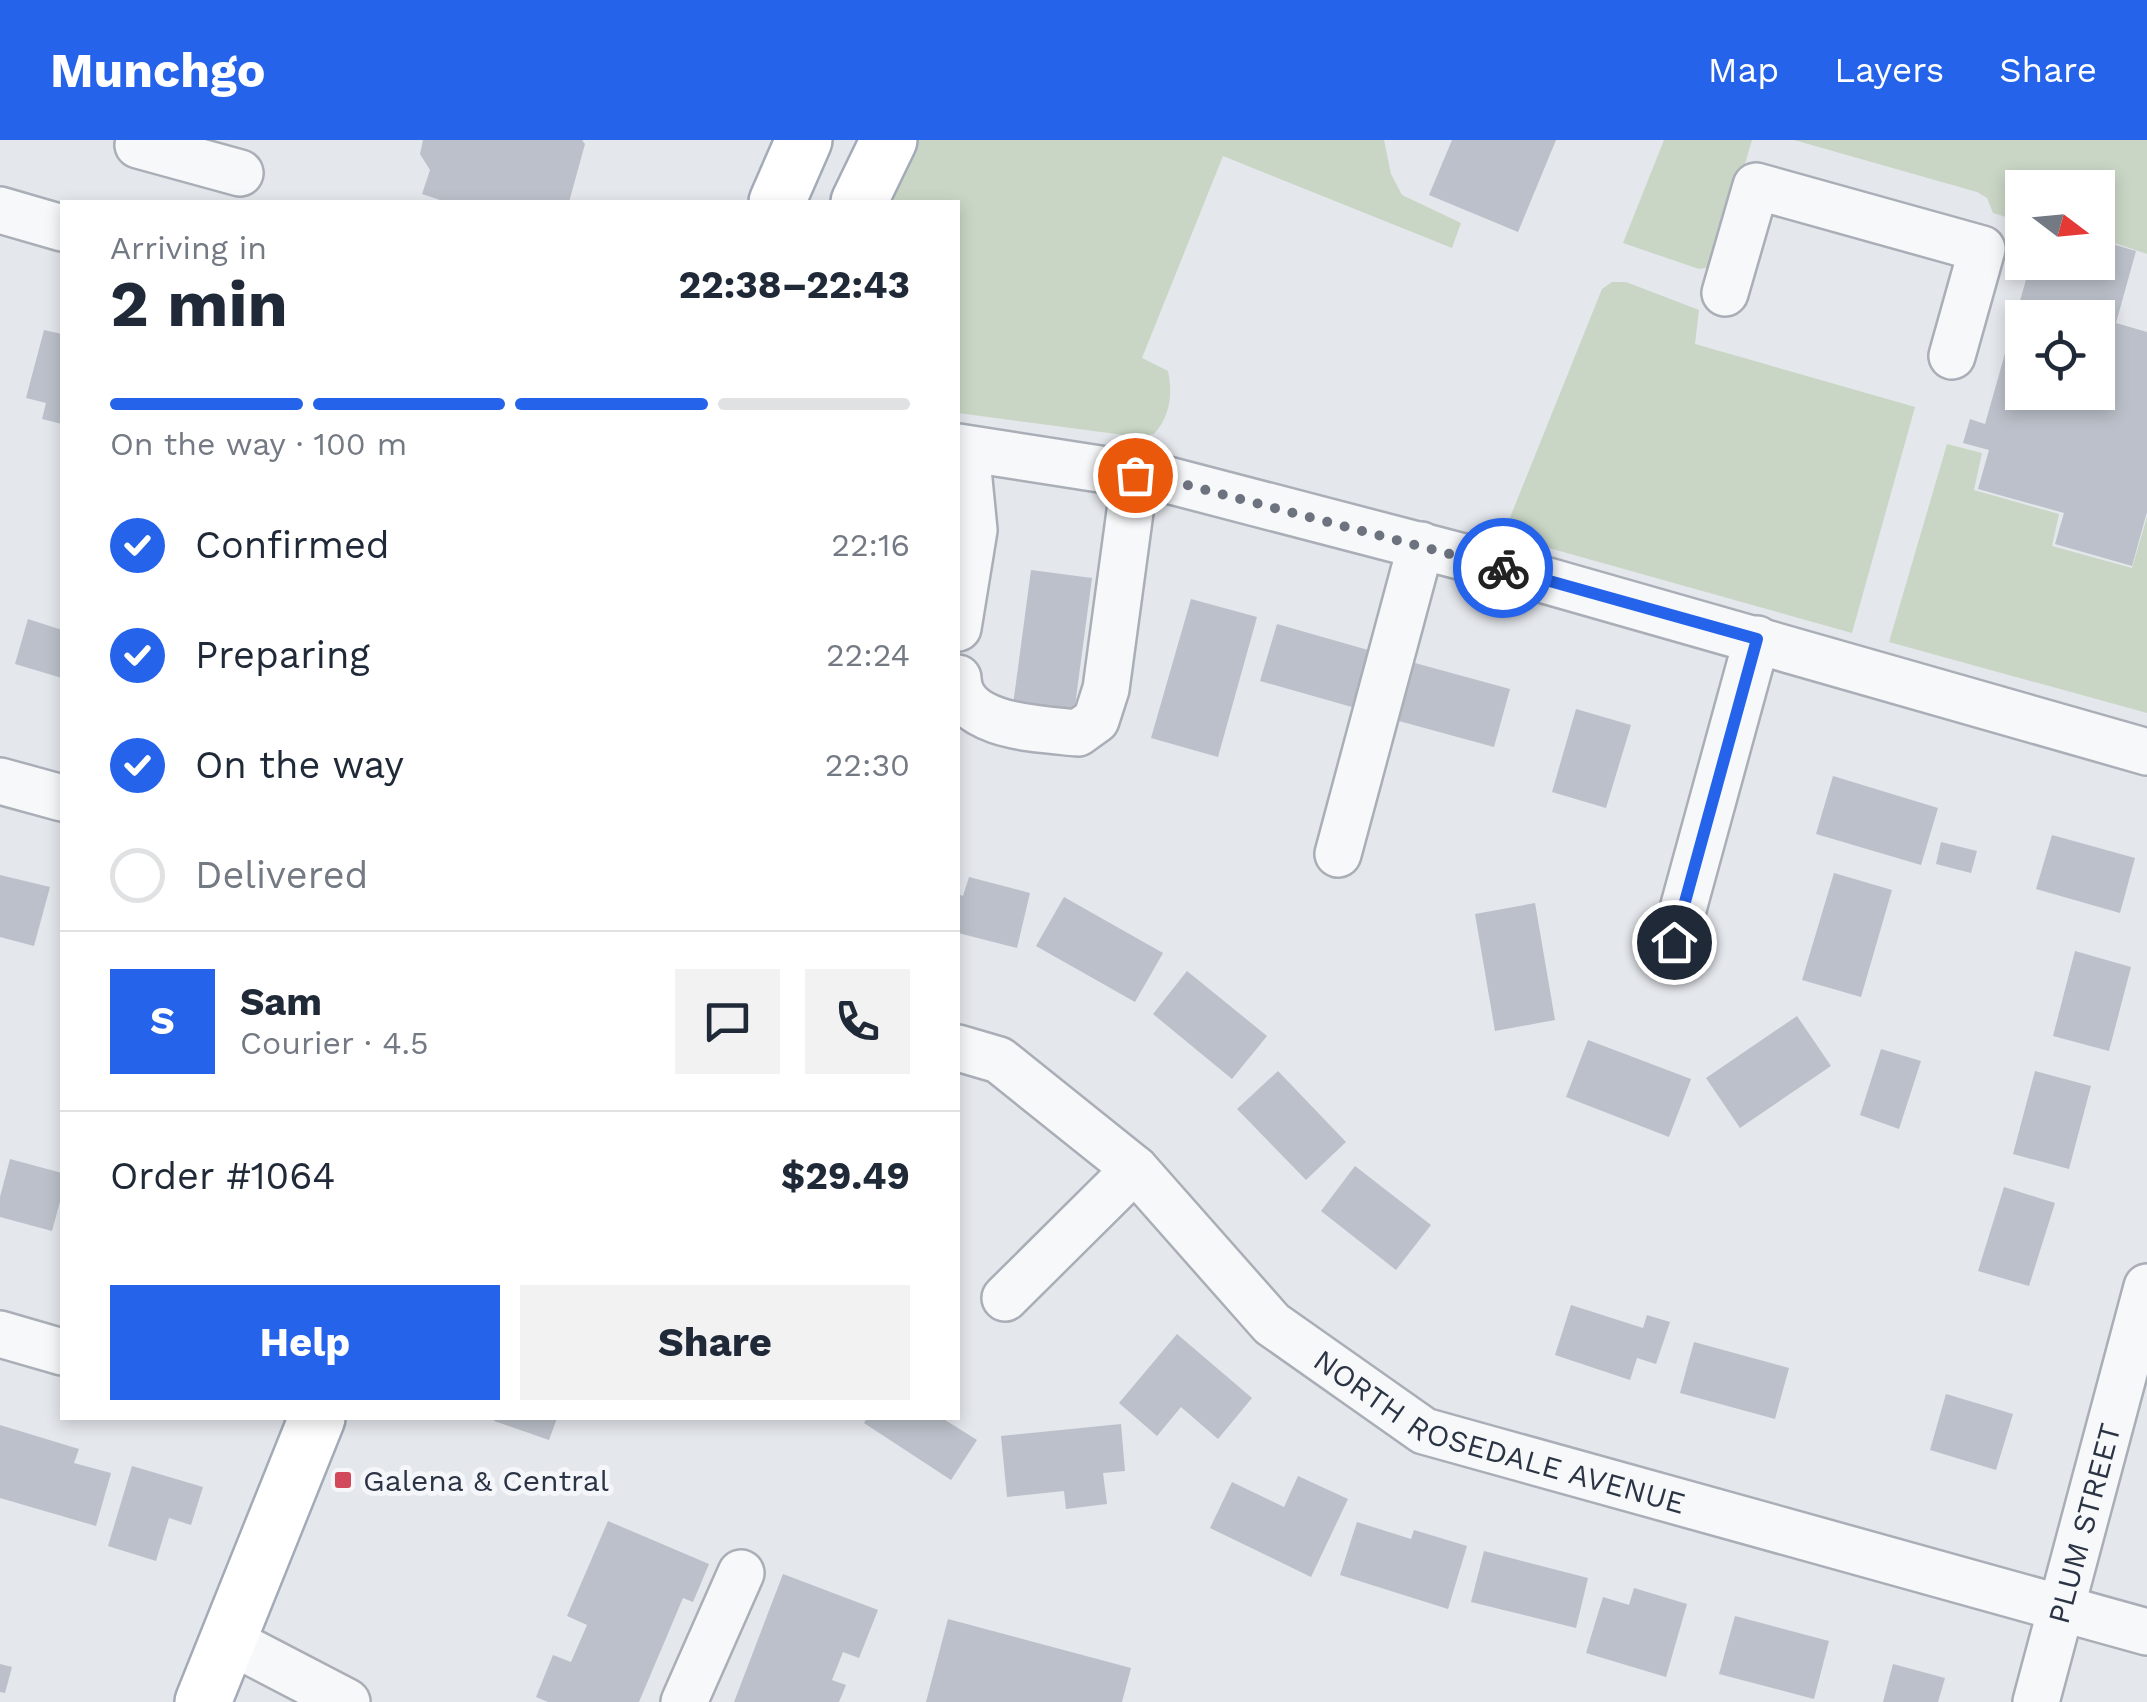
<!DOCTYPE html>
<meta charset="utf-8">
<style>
body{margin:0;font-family:"Work Sans",sans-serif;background:#f2f2f3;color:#1f2937;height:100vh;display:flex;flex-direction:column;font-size:38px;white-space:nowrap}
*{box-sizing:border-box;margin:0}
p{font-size:32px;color:#747a83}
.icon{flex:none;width:55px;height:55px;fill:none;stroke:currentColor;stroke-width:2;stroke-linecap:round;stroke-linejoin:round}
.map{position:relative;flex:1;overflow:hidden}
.side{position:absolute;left:60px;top:60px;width:900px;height:1220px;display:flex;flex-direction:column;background:#fff;border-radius:0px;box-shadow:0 5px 15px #0003}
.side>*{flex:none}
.needle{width:65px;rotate:106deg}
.buttons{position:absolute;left:2005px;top:30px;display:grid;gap:20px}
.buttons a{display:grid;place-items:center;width:110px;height:110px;border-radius:0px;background:#fff;box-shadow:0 5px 15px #0003;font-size:50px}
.pin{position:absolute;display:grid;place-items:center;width:85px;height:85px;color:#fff;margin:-42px;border:5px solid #fff;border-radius:50%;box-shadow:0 2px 10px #0007}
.courier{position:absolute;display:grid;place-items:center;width:100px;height:100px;margin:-50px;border:8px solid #2563eb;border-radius:50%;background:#fff;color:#222;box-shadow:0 2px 12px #0007}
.headline em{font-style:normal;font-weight:700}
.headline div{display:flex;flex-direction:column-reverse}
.headline{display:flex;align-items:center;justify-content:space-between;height:170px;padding:0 50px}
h1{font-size:65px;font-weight:700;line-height:75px}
.bar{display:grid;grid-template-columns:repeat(4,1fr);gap:15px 10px;align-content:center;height:120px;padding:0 50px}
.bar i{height:12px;border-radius:8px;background:#e0e1e3}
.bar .current{background:#2563eb}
.bar p{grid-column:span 4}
.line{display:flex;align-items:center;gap:25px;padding:0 50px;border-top:2px solid #e0e1e3}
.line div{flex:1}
.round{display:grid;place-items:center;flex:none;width:105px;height:105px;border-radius:0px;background:#f2f2f3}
ol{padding:0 50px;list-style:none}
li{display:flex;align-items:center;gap:30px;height:110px}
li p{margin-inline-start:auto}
li .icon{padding:10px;border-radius:50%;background:#2563eb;color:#fff;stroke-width:4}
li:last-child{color:#747a83}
li i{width:55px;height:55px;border:5px solid #e0e1e3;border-radius:50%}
.action{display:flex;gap:20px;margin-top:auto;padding:20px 50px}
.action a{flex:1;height:115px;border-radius:0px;background:#2563eb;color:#fff;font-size:40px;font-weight:700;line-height:115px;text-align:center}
.action a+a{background:#f2f2f3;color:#1f2937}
header{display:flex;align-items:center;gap:60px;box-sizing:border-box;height:140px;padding:0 50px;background:#2563eb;color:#fff}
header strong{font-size:48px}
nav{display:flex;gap:55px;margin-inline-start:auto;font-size:35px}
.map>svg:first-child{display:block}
</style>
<header>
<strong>Munchgo</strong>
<nav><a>Map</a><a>Layers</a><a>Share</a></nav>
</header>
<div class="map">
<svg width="2147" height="1562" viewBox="0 0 2147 1562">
<rect width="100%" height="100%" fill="#e4e7ec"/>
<g fill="#c9d6c5">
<path d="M908 0H1384L1391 34 1402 55 1461 83 1452 108 1223 16 1142 218 1168 231C1173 253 1170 277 1154 294L1139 297 958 273V62H877Z"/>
<path d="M1664 0H1752L1715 126 1699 129 1623 103Z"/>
<path d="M1794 0H2147V114L2100 98 2106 76 2098 73V48H2022V82L1993 73 1987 58 1977 52Z"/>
<path d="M1612 142H1626L1699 170 1695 204 1915 267 1852 493 1503 395 1602 149Z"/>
<path d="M1947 304 1982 313 1974 350 2059 374 2052 406 2132 428 2147 377V573L1889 502Z"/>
</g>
<g fill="#bbc0ca" fill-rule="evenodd">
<path d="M423 0H582L585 4 569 62H446L422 54 430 30 420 14Z"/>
<path d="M1452 0H1556L1518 92 1429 55Z"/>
<path d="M2098 100 2136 111 2116 183 2147 192V372L2132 426 2055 404 2064 373 1978 349 1989 310 1963 303 1970 279 1985 284 2031 122H2098ZM2022 178H2098V252H2022Z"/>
<path d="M44 190 62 194V284L42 279 46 263 26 258Z"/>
<path d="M1031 430 1092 438 1074 573 1013 565Z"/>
<path d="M1191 459 1257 477 1218 617 1151 598Z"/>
<path d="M28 479 62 490V538L15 524Z"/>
<path d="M1277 484 1382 514 1366 571 1260 541Z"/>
<path d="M1404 520 1510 549 1494 607 1388 578Z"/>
<path d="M1576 569 1631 585 1606 668 1552 652Z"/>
<path d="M1833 636 1938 668 1921 725 1816 694Z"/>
<path d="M2052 695 2135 718 2120 773 2036 749Z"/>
<path d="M1941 702 1977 711 1971 733 1936 724Z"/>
<path d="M1834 733 1892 750 1861 857 1802 840Z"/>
<path d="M0 735 50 747 34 806 0 797Z"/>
<path d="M969 737 1030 753 1017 808 958 793V754L963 756Z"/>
<path d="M1064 757 1163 813 1135 862 1036 806Z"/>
<path d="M1535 763 1555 880 1495 891 1475 774Z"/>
<path d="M2075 811 2131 827 2109 911 2053 896Z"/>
<path d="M1187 831 1267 896 1232 939 1153 874Z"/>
<path d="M1797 876 1831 926 1740 988 1706 938Z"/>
<path d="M1588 900 1691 939 1669 997 1566 957Z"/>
<path d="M1881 909 1921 921 1899 989 1860 975Z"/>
<path d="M1278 931 1346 1002 1306 1040 1237 969Z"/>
<path d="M2035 931 2091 946 2069 1029 2013 1014Z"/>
<path d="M10 1019 62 1033V1054L52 1091 0 1077V1057Z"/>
<path d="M1355 1026 1431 1085 1396 1130 1321 1071Z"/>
<path d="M2004 1047 2055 1063 2029 1146 1978 1131Z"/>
<path d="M1571 1165 1643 1188 1647 1175 1670 1182 1656 1224 1637 1218 1630 1240 1555 1215Z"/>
<path d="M1177 1194 1252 1258 1218 1299 1181 1267 1157 1296 1119 1263Z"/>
<path d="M1694 1202 1789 1228 1775 1279 1680 1253Z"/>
<path d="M1946 1254 2013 1274 1996 1330 1930 1310Z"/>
<path d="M495 1278H557L549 1300 494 1281Z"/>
<path d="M867 1278H942L977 1300 951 1340 864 1283Z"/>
<path d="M1121 1284 1125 1331 1103 1333 1107 1364 1066 1369 1064 1351 1007 1357 1001 1296Z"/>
<path d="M0 1285 79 1309 74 1323 111 1333 96 1386 0 1358Z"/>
<path d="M132 1326 203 1347 191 1385 169 1378 156 1421 108 1406Z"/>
<path d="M1298 1336 1348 1359 1311 1437 1210 1388 1232 1342 1284 1367Z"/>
<path d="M608 1381 709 1424 693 1462 683 1458 639 1562H548L536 1557 553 1515 571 1522 587 1485 567 1476Z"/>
<path d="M1357 1382 1411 1399 1414 1390 1467 1406 1448 1469 1340 1435Z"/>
<path d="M1484 1411 1588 1438 1576 1488 1471 1462Z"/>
<path d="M783 1434 878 1470 859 1518 843 1512 832 1540 846 1545 839 1562H734Z"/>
<path d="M1634 1448 1687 1464 1666 1537 1586 1513 1603 1457 1629 1465Z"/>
<path d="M1735 1476 1829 1501 1814 1559 1719 1534Z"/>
<path d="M948 1479 1131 1528 1122 1562H926Z"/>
<path d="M0 1524 12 1527 5 1553 0 1552Z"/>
<path d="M1893 1524 1945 1538 1938 1562H1883Z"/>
</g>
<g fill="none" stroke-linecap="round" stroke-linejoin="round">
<g stroke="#a9aeb7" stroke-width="50">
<g id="minor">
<path d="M138 5 240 33"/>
<path d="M0 70 62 88"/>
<path d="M1725 153 1756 46 1982 109 1952 216"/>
<path d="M958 307 1164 339 1471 419 2147 612"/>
<path d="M958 488 974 390 966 309"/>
<path d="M958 538C959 588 1041 589 1078 593L1096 580 1106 549 1135 335"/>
<path d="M0 641 62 658"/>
<path d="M1338 714 1421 405"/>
<path d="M1674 802 1757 499"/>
<path id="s1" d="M958 908 999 920 1135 1029 1272 1184 1424 1291 2147 1492"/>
<path d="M1005 1158 1135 1029"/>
<path d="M0 1194 62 1212"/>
<path d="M228 1500 347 1562"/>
<path d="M684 1562 741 1433"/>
<path id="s2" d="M2036 1562 2147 1147"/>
</g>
</g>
<g stroke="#a3abb8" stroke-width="60">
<g id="major">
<path d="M777 62 804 0"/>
<path d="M859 62 889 0"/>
<path d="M203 1562 317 1278"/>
</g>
</g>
<use href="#minor" stroke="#f7f8fa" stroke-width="45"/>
<use href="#major" stroke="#fff" stroke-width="55"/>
</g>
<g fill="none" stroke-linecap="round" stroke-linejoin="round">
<path stroke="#6c737f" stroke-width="10" stroke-dasharray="0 18" d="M1135 335 1164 339 1503 428"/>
<path stroke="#2563eb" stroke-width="12" d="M1503 428 1757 499 1674 802"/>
</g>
<rect fill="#d1495b" stroke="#f4f6f9" stroke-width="4" x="333" y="1330" width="20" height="20" rx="5"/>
<g text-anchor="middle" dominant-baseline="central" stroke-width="10" stroke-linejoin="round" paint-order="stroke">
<g font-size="30" fill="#2b3445" stroke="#f4f6f9">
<text stroke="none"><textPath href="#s1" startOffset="680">NORTH ROSEDALE AVENUE</textPath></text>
<text stroke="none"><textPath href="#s2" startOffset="185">PLUM STREET</textPath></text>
</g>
<g font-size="30" fill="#2b3445" stroke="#f4f6f9" text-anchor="start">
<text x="363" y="1340">Galena &amp; Central</text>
</g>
</g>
</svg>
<div class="buttons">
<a><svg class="needle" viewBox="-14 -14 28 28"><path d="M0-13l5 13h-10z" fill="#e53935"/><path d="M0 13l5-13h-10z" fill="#747a83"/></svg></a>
<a><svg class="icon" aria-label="locate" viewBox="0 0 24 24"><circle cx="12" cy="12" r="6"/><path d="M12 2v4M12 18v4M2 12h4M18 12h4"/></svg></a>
</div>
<div class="pin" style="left:1135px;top:335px;background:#ea580c"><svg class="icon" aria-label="bag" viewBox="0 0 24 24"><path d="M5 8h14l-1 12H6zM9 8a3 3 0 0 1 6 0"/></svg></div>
<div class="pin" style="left:1674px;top:802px;background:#1f2937"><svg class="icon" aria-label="home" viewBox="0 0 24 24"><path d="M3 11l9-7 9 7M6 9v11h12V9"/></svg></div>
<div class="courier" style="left:1503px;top:428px"><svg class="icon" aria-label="bike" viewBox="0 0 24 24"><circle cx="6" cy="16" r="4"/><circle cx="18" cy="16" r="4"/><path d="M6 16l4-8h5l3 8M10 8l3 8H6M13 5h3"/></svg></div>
<section class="side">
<div class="headline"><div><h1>2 min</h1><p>Arriving in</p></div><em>22:38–22:43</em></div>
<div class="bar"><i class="current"></i><i class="current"></i><i class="current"></i><i></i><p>On the way · 100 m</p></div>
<ol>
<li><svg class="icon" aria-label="check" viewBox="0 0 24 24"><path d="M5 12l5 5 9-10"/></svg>Confirmed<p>22:16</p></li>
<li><svg class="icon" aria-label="check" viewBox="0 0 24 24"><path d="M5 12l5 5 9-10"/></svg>Preparing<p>22:24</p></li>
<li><svg class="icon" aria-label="check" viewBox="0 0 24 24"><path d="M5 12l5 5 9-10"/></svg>On the way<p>22:30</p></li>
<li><i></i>Delivered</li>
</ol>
<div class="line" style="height:180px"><b class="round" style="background:#2563eb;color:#fff">S</b><div><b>Sam</b><p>Courier · 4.5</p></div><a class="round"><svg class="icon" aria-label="chat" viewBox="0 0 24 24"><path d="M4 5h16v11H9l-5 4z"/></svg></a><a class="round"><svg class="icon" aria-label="phone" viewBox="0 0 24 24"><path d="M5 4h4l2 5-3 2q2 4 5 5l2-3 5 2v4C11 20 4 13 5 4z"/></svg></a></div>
<div class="line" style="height:130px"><div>Order #1064</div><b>$29.49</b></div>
<div class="action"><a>Help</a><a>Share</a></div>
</section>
</div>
